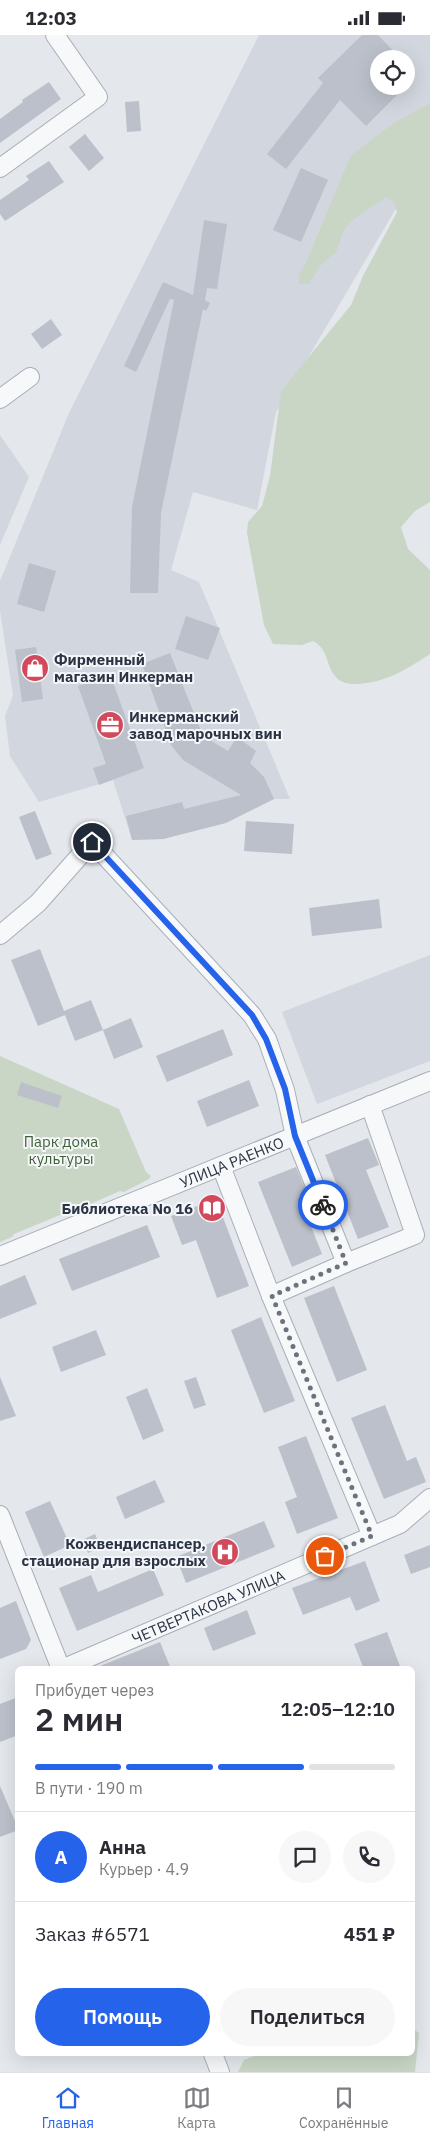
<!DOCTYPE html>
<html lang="ru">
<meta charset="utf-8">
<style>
body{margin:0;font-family:"IBM Plex Sans",sans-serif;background:#f7f7f7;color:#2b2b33;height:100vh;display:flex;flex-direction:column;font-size:19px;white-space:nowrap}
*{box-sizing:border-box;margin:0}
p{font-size:16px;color:#7c7c81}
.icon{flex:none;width:28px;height:28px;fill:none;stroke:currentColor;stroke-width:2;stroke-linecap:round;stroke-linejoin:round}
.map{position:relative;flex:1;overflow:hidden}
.side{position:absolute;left:15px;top:1631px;width:400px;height:390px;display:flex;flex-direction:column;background:#fff;border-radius:8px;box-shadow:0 5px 20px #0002}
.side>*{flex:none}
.buttons{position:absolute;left:370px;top:15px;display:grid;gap:10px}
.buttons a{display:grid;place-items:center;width:45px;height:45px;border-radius:50%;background:#fff;box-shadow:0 5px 20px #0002;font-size:25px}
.pin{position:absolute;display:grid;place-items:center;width:42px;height:42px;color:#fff;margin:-21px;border:2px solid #fff;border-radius:50%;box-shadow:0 1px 5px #0007}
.courier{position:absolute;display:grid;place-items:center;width:50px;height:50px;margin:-25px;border:4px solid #2563eb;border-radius:50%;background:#fff;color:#222;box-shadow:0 1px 6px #0007}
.head em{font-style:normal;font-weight:600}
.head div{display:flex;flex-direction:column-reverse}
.head{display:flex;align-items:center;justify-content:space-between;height:85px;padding:0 20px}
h1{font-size:32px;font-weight:600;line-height:38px}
.bar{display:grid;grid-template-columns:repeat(4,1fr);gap:8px 5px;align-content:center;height:60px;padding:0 20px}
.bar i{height:6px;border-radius:4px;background:#e1e1e2}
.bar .selected{background:#2563eb}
.bar p{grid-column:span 4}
.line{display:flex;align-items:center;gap:12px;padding:0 20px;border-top:1px solid #e1e1e2}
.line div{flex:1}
.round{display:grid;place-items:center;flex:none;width:52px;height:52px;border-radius:26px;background:#f7f7f7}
.button{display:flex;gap:10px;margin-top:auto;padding:10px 20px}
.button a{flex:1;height:58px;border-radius:30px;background:#2563eb;color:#fff;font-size:20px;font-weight:600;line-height:58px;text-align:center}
.button a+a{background:#f7f7f7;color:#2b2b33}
.status{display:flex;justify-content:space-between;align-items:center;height:35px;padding:0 25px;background:#fff;direction:ltr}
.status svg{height:14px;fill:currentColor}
.menu{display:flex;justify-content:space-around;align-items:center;height:70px;border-top:1px solid #e1e1e2;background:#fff;font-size:14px;color:#7c7c81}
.menu a{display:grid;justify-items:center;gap:2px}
.menu .selected{color:#2563eb}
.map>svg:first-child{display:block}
</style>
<div class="status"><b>12:03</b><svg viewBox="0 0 49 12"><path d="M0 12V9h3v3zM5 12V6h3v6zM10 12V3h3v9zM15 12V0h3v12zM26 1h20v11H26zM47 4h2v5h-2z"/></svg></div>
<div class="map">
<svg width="430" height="2037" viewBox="0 0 430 2037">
<rect width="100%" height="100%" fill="#e4e7ec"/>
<g fill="#d2d6de" fill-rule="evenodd">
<path d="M259 0H430V116L276 377 257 475 193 457 171 535 199 547 290 764H274L225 788 163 804 132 805 113 745 39 767 10 721 5 681 13 660 0 576V546L69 378ZM379 24H406V51H379Z"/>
<path d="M0 400 29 442 0 510Z"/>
<path d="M430 920V1026L317 1069 282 977Z"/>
</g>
<g fill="#c9d6c5">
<path d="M430 68V467L415 476 401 492 408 514 430 535V619C406 635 385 648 356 649 348 649 340 648 335 641 325 628 329 615 313 606L302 610 273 609 264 590 247 498 248 487 262 471 270 441 281 356 351 270 363 241 397 177 394 167 386 162 350 187 343 197 336 217 320 231 309 249H299V239L305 230 351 120 394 88Z"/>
<path d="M0 1021 119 1074 146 1137 151 1141 149 1144 124 1157 120 1156 63 1181 60 1180 14 1199 12 1202 0 1207Z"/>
<path d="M413 1994 419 1998 415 2037H238L244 2025 259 2019H412Z"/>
</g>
<g fill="#bbc0ca">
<path d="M362 0H378L401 24H379V51H406L366 91 340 65 286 134 267 119 323 48 318 43Z"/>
<path d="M49 47 61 64 0 108V84L23 67 22 65Z"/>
<path d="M139 66 141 96 127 97 125 67Z"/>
<path d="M85 99 104 123 89 136 69 112Z"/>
<path d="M49 126 64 147 5 186 0 179V165L29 145 26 141Z"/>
<path d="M301 133 328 145 301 207 273 195Z"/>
<path d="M204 185 227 189 217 254 207 253 205 265 210 268 206 276 203 274 161 478 158 558H130L132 472 174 265 170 264 136 337 124 331 163 247 193 260Z"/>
<path d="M51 284 62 300 42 314 31 299Z"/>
<path d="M29 528 56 536 44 577 17 569Z"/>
<path d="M186 581 220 593 208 625 175 614Z"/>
<path d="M36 612 43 664 22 667 15 615Z"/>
<path d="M170 618 203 701 228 716 237 702 256 716 250 728 264 742 274 764 226 788 163 804 132 805 126 781 182 767 184 774 241 760 183 725 171 710 142 629Z"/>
<path d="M110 639 144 733 99 750 93 733 106 729 78 651Z"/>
<path d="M35 776 52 819 36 825 19 782Z"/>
<path d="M246 786 294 789 292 819 244 816Z"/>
<path d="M379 864 382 893 312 901 309 873Z"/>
<path d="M40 914 64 976 91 965 103 995 75 1006 65 980 38 991 11 925Z"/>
<path d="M131 983 143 1012 114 1024 103 995Z"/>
<path d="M223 994 233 1020 167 1047 156 1021Z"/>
<path d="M249 1045 259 1071 207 1092 197 1066Z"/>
<path d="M21 1047 62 1061 58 1073 17 1060Z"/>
<path d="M368 1103 379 1130 366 1135 389 1192 358 1204 325 1120Z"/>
<path d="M296 1132 307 1158 299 1161 322 1219 292 1232 258 1147Z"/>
<path d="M216 1164 249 1251 217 1263 196 1205 182 1210 171 1181Z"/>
<path d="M147 1190 160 1222 72 1256 59 1224Z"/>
<path d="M25 1240 37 1269 0 1284V1251Z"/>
<path d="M334 1251 367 1335 337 1347 304 1263Z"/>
<path d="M261 1282 295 1366 264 1378 231 1295Z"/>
<path d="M96 1295 106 1320 61 1337 52 1312Z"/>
<path d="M0 1342 16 1381 0 1386Z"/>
<path d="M196 1342 206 1370 194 1374 184 1346Z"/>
<path d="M147 1353 164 1396 143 1405 126 1362Z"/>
<path d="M385 1370 407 1426 416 1422 426 1447 384 1464 351 1383Z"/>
<path d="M306 1401 338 1483 297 1499 285 1467 297 1462 278 1412Z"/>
<path d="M155 1445 165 1467 125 1484 116 1462Z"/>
<path d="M50 1466 70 1510 44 1522 25 1477Z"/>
<path d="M264 1486 275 1512 186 1548 176 1522Z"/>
<path d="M95 1499 100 1512 88 1518 82 1505Z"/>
<path d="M430 1510V1532L411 1539 404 1520Z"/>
<path d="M365 1526 380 1566 356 1576 350 1562 303 1580 292 1553Z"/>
<path d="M153 1534 164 1560 77 1596 59 1553 91 1540 98 1557Z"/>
<path d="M16 1566 31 1605 26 1614 0 1624V1573Z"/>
<path d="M247 1575 256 1599 213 1616 204 1593Z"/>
<path d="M387 1597 401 1634H364L354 1609Z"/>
<path d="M160 1607 171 1634H95V1633Z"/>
<path d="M18 1662V1700L0 1707V1669Z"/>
<path d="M0 1751 18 1793V1795L0 1802Z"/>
</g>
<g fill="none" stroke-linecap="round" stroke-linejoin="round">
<g stroke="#a9aeb7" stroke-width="20">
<g id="street">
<path d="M0 133 98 62 55 0"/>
<path d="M0 364 30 342"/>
<path d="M0 900 38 868 92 807 252 980 267 1004 285 1055 295 1101 346 1228 271 1261"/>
<path d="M221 1131 271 1261 372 1501"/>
<path id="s1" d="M0 1221 430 1046"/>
<path d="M346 1228 415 1200 370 1070"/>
<path d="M0 1480 61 1634"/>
<path id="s2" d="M62 1634 400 1489 430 1463"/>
<path d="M213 2019 220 2037"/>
</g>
</g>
<use href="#street" stroke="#f7f8fa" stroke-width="18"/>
</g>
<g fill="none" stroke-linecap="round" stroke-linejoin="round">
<path stroke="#6c737f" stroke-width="5" stroke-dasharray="0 9" d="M323 1170 346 1228 272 1261 372 1501 325 1521"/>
<path stroke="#2563eb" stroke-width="6" d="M92 807 252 980 266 1004 285 1054 295 1101 323 1170"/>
</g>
<defs>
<g id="shop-disc" transform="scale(1.4375)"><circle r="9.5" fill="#d1495b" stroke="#f4f6f9"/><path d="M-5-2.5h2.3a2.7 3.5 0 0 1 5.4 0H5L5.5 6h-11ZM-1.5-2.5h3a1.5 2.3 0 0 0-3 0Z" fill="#fff"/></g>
<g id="office-disc" transform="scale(1.4375)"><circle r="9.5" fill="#d1495b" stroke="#f4f6f9"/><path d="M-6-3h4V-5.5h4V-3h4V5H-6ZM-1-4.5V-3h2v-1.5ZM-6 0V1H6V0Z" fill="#fff"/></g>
<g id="library-disc" transform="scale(1.4375)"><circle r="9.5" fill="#d1495b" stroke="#f4f6f9"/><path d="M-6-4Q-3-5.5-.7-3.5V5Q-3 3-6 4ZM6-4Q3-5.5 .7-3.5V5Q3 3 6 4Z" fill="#fff"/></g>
<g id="hospital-disc" transform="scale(1.4375)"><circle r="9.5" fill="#d1495b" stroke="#f4f6f9"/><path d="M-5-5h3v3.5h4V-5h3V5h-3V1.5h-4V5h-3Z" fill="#fff"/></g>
</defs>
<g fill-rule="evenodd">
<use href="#shop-disc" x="35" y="633"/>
<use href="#office-disc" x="110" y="690"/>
<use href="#library-disc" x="212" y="1173"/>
<use href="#hospital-disc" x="225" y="1517"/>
</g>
<g text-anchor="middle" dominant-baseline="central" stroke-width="4" stroke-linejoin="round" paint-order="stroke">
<g font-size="15" font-weight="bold" fill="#2b3445" stroke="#f4f6f9" text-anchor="start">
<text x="54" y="624">Фирменный<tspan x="54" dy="17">магазин Инкерман</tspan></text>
<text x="129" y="681">Инкерманский<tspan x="129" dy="17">завод марочных вин</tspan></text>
<text x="193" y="1173" text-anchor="end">Библиотека No 16</text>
<text x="206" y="1508" text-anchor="end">Кожвендиспансер,<tspan x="206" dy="17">стационар для взрослых</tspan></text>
</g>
<g font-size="15" fill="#3f6138" stroke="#f4f6f9">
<text x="61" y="1106">Парк дома<tspan x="61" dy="17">культуры</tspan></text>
</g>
<g font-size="15" fill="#2b3445" stroke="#f4f6f9">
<text stroke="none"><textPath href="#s1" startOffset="250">УЛИЦА РАЕНКО</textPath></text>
<text stroke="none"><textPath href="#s2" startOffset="159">ЧЕТВЕРТАКОВА УЛИЦА</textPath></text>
</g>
</g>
</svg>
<div class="buttons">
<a><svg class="icon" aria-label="locate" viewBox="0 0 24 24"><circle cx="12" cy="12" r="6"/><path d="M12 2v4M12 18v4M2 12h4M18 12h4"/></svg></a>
</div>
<div class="pin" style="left:325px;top:1521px;background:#ea580c"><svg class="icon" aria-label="bag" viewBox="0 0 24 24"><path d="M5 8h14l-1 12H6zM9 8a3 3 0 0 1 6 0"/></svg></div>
<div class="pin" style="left:92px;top:807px;background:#1f2937"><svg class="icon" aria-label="home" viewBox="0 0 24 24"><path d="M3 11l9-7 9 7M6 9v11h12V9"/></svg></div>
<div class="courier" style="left:323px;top:1170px"><svg class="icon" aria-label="bike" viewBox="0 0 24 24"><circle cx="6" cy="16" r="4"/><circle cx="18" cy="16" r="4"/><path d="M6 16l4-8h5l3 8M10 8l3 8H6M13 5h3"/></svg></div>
<section class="side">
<div class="head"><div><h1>2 мин</h1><p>Прибудет через</p></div><em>12:05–12:10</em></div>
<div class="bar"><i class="selected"></i><i class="selected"></i><i class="selected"></i><i></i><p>В пути · 190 m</p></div>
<div class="line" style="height:90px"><b class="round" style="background:#2563eb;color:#fff">А</b><div><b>Анна</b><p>Курьер · 4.9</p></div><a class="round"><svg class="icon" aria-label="chat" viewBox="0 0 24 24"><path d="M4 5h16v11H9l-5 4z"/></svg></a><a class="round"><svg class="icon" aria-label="phone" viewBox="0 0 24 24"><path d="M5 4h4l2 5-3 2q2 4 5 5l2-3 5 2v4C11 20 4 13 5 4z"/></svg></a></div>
<div class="line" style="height:65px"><div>Заказ #6571</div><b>451 ₽</b></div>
<div class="button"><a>Помощь</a><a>Поделиться</a></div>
</section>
</div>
<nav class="menu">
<a class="selected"><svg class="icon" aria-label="home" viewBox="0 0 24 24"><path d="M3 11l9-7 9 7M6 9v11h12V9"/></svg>Главная</a>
<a><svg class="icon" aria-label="map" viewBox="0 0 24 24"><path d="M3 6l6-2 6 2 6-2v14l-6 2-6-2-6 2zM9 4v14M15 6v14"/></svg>Карта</a>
<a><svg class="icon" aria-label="saved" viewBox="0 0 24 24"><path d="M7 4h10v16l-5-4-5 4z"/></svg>Сохранённые</a>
</nav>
